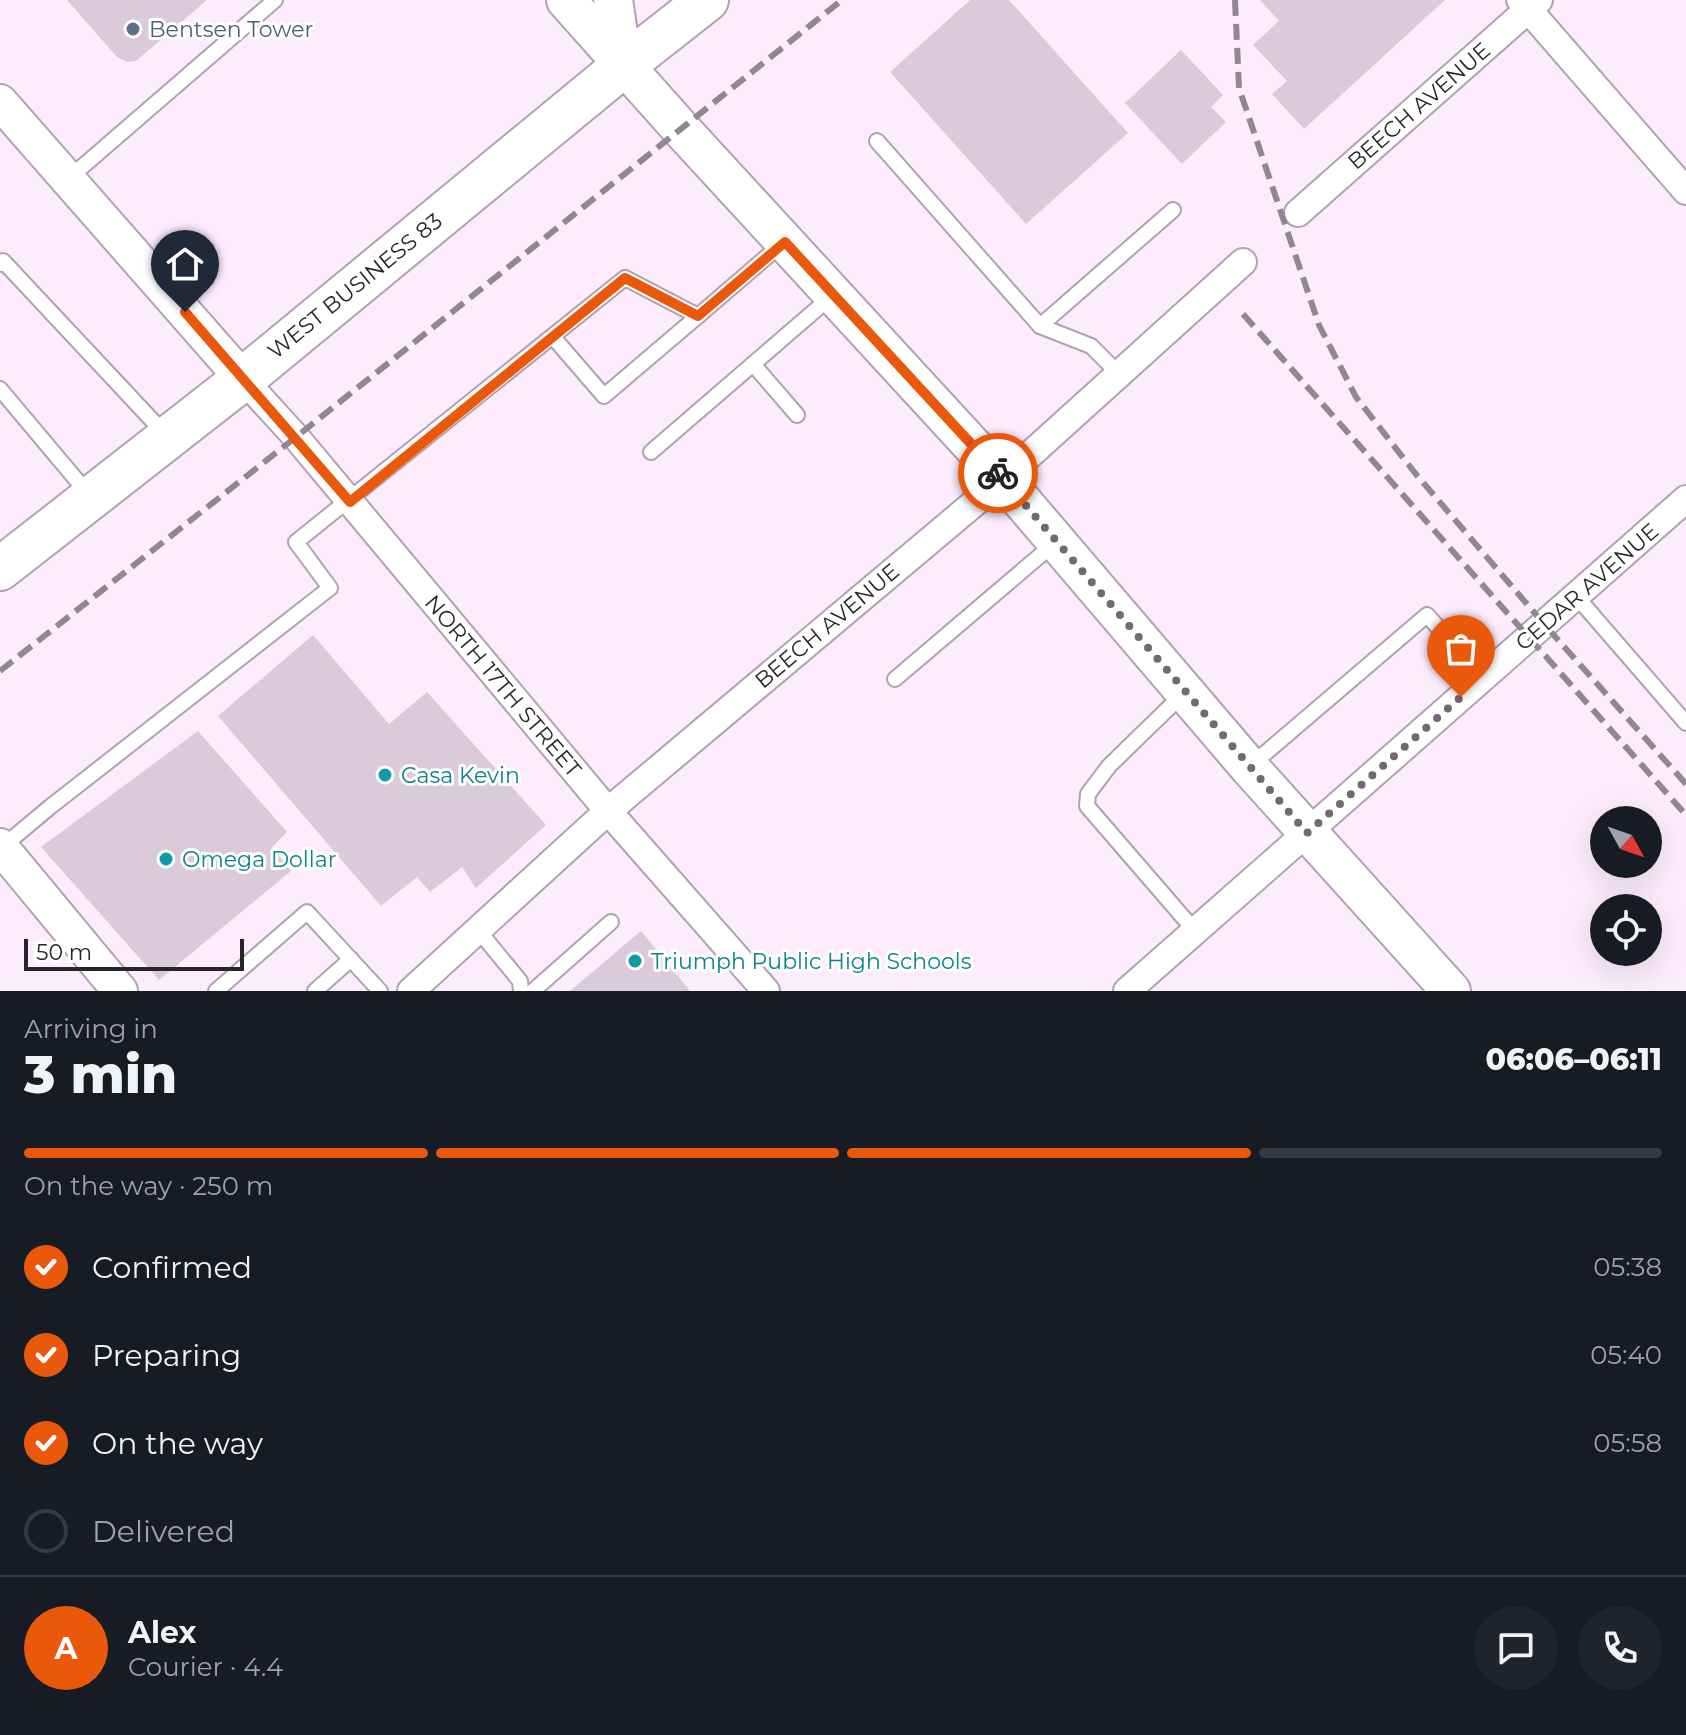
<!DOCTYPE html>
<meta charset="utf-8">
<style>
body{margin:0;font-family:Montserrat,sans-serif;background:#20242c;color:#f1f3f6;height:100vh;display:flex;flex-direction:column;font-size:30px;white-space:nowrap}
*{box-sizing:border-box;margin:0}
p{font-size:26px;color:#9ea1a6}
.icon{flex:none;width:44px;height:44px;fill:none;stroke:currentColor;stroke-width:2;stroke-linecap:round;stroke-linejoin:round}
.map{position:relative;height:991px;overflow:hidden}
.side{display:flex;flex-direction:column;background:#171b24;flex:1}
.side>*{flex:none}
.needle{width:52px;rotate:130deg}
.fabs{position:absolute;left:1590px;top:806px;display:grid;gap:16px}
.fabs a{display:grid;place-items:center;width:72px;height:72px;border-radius:50%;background:#171b24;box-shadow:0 8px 32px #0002;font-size:40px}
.scale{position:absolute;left:24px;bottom:20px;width:220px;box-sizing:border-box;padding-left:8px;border:4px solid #29232a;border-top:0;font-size:22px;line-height:28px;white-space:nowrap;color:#29232a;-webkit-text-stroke:6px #fff;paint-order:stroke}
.pin{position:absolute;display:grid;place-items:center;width:68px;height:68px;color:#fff;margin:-82px -34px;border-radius:50% 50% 50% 0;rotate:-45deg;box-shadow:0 0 8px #0007}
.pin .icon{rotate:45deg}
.courier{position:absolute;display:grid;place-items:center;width:80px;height:80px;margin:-40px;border:6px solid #ea580c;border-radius:50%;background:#fff;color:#222;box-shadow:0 2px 10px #0007}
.head em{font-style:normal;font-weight:800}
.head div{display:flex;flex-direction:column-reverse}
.head{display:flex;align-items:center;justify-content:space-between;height:136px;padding:0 24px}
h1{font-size:52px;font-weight:800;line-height:60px}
.bar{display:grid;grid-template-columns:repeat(4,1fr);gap:12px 8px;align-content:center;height:96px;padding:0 24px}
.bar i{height:10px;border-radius:6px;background:#363941}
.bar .selected{background:#ea580c}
.bar p{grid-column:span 4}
.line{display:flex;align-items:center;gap:20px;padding:0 24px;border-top:2px solid #363941}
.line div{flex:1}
.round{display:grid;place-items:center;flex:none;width:84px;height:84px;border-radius:42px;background:#20242c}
ol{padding:0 24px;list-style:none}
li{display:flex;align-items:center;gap:24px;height:88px}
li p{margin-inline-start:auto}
li .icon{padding:8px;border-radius:50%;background:#ea580c;color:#fff;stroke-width:4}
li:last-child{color:#9ea1a6}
li i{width:44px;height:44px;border:4px solid #363941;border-radius:50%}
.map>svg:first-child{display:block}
</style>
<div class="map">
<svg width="1686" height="991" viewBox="0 0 1686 991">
<rect width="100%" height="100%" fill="#fdecfe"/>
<g fill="#dbcadc">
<path d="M67 0H207L136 61 127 62 117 57Z"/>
<path d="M970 0H1009L1128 133 1026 224 890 72Z"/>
<path d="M1260 0H1445L1304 129 1272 94 1287 81 1253 45 1279 21Z"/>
<path d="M1181 50 1223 95 1211 107 1226 122 1182 164 1125 103Z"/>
<path d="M313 635 389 724 427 692 546 825 476 888 462 867 430 892 417 877 381 906 218 716Z"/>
<path d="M198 731 287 832 272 847 291 871 159 980 41 847Z"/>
<path d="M641 931 690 991H570Z"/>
</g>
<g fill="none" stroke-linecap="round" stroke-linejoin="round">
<g stroke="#b1a1b2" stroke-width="18">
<g id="service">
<path d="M877 141 1040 326 1091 346 1119 374"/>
<path d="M68 179 275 0"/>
<path d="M0 264 3 261 165 434"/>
<path d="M1040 326 1173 210"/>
<path d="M553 337 604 396 698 316"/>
<path d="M753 364 797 415"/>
<path d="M0 389 90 496"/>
<path d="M651 452 833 295"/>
<path d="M1576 596 1686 723"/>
<path d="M895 679 1056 542"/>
<path d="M1183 694 1109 766 1088 794 1087 806 1195 931"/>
<path d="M1249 767 1427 615 1483 678"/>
<path d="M1 848 50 807 330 588 296 542 625 278 698 316 784 242"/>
<path d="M478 930 520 981 521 991"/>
<path d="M216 991 307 912 380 991"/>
<path d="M315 991 351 959"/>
<path d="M533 991 611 922"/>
</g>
</g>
<g stroke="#b1a1b2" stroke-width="30">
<g id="minor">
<path d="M1520 0 1686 191"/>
<path d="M1298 213 1539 0"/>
<path d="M243 379 296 437 608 811 766 991"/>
<path d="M411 991 608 811 1003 479 1243 262"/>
<path d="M1127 991 1686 499"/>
</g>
</g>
<g stroke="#b1a1b2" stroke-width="38">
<g id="tertiary">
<path d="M0 102 243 379"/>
<path d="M0 846 120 991"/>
</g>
</g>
<g stroke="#b1a1b2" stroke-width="42">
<g id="secondary">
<path d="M566 0 681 129 1003 479 1249 767 1451 991"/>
<path d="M613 0 623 66"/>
</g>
</g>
<g stroke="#b1a1b2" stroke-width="46">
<path id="primary" d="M0 569 243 379 623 66 707 0"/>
</g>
<use href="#service" stroke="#fff" stroke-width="14"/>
<use href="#minor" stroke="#fff" stroke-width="26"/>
<use href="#tertiary" stroke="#fff" stroke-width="34"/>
<use href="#secondary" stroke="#fff" stroke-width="38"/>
<use href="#primary" stroke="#fff" stroke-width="42"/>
<g stroke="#918692" stroke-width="6" stroke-dasharray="16 8" stroke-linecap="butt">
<path d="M1235 0 1239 88 1319 325 1356 397 1415 473 1544 624 1686 784"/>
<path d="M1243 314 1686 815"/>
<path d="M0 671 296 437 842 0"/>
</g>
</g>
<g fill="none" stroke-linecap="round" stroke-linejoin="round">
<path stroke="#736974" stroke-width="8" stroke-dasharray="0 14.4" d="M998 473 1307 833 1461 697"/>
<path stroke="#ea580c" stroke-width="10" d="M185 312 350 502 625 278 698 316 785 242 998 473"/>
</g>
<circle fill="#5c6f8a" stroke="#fff" stroke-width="3" cx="133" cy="29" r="8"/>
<g fill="#0f9aa8" stroke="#fff" stroke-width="3">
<circle cx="385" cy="775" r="8"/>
<circle cx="166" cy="859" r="8"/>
<circle cx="635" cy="961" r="8"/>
</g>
<g text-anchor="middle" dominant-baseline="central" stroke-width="6" stroke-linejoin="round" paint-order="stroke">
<g font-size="22" fill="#4e5e75" stroke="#fff" text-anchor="start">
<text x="149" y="29">Bentsen Tower</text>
</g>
<g font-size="22" fill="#29232a" stroke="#fff">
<text transform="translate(1419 106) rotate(-41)">BEECH AVENUE</text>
<text transform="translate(355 286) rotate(-39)">WEST BUSINESS 83</text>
<text transform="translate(1587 587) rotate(-41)">CEDAR AVENUE</text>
<text transform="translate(827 626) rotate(-40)">BEECH AVENUE</text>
<text transform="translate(503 686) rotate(50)">NORTH 17TH STREET</text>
</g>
<g font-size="22" fill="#0d838f" stroke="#fff" text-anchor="start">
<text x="401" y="775">Casa Kevin</text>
<text x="182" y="859">Omega Dollar</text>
<text x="651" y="961">Triumph Public High Schools</text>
</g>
</g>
</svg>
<div class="fabs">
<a><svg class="needle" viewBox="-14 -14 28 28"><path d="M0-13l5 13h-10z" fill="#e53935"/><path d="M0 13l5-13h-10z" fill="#9ea1a6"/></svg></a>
<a><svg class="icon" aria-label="locate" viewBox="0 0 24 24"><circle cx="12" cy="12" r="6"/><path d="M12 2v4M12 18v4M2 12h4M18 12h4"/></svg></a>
</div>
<div class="scale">50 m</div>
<div class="pin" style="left:1461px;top:697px;background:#ea580c"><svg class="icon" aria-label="bag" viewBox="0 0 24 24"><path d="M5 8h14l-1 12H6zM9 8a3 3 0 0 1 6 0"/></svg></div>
<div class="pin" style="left:185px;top:312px;background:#1f2937"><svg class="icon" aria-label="home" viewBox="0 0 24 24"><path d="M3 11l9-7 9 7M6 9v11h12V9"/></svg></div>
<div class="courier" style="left:998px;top:473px"><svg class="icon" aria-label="bike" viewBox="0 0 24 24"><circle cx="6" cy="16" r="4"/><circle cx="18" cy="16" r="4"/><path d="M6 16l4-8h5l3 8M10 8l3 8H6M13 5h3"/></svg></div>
</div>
<section class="side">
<div class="head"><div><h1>3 min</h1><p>Arriving in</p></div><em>06:06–06:11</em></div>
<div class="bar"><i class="selected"></i><i class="selected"></i><i class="selected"></i><i></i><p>On the way · 250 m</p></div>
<ol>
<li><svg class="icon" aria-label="check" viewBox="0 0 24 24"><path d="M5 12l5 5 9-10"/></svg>Confirmed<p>05:38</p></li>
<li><svg class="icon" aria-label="check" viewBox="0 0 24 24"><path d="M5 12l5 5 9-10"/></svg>Preparing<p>05:40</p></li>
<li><svg class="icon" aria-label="check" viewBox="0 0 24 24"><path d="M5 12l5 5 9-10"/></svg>On the way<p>05:58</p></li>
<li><i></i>Delivered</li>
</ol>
<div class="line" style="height:144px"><b class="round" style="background:#ea580c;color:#fff">A</b><div><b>Alex</b><p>Courier · 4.4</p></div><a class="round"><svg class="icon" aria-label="chat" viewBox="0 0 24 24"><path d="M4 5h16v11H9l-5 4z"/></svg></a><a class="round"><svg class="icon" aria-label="phone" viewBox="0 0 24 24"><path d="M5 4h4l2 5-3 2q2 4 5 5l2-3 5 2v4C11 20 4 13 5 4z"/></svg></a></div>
</section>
